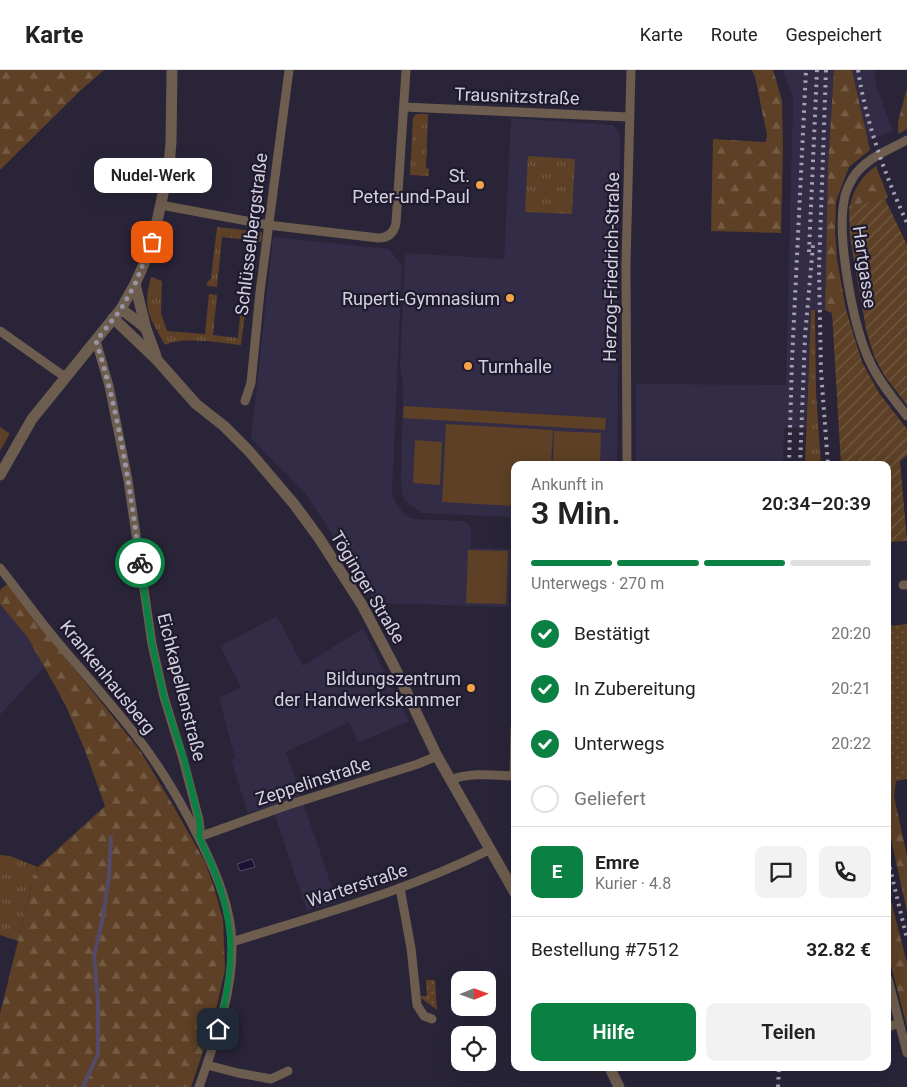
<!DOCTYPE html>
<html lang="de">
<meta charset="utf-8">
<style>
body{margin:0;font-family:Roboto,sans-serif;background:#f2f2f2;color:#222;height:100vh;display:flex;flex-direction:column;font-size:19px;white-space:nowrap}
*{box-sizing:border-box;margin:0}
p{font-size:16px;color:#767676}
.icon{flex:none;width:28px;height:28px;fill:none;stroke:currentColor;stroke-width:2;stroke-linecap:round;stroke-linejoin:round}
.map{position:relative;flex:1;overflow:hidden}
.drawer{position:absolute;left:511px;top:391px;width:380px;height:610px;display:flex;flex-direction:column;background:#fff;border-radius:10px;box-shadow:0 5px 20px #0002}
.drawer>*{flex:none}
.needle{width:32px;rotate:89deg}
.tools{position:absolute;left:451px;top:901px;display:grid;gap:10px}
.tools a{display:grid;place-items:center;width:45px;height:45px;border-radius:10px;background:#fff;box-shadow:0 5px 20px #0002;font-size:25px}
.pin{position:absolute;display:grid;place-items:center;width:42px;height:42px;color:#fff;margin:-21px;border-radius:10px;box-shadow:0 2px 8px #0006}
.courier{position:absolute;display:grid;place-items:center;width:50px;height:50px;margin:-25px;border:4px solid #0b8043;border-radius:50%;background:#fff;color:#222;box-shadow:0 1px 6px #0007}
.bubble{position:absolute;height:35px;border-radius:10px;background:#fff;box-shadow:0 5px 20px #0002;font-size:16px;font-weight:600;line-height:35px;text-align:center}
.overview em{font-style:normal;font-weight:600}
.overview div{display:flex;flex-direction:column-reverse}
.overview{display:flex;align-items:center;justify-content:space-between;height:85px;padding:0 20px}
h1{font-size:32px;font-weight:600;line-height:38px}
.bar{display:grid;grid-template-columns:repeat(4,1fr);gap:8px 5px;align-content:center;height:60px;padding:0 20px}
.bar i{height:6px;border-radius:4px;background:#e0e0e0}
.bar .current{background:#0b8043}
.bar p{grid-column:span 4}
.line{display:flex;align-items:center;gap:12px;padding:0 20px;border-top:1px solid #e0e0e0}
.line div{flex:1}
.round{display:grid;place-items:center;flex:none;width:52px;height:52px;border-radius:10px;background:#f2f2f2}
ol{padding:0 20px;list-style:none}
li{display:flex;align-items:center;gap:15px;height:55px}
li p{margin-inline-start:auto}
li .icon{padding:5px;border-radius:50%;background:#0b8043;color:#fff;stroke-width:4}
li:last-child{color:#767676}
li i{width:28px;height:28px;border:2px solid #e0e0e0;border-radius:50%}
.action{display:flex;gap:10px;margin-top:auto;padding:10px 20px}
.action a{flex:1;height:58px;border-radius:10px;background:#0b8043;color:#fff;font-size:20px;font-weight:600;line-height:58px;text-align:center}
.action a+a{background:#f2f2f2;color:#222}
header{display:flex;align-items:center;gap:30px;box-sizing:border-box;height:70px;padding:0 25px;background:#fff;border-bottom:1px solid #e0e0e0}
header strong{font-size:24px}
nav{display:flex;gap:28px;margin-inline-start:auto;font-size:18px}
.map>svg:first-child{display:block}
</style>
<header>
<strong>Karte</strong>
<nav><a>Karte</a><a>Route</a><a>Gespeichert</a></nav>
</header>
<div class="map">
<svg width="907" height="1017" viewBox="0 0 907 1017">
<defs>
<pattern id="grass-tufts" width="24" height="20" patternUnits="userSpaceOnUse" patternTransform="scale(1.25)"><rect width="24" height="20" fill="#5d4025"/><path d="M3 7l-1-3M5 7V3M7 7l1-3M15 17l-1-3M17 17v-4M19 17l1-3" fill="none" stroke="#735b44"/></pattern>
<pattern id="forest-firs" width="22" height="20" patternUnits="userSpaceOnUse" patternTransform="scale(1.25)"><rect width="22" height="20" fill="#5d4025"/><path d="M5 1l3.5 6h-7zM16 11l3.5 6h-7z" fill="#735b44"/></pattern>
<pattern id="park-dots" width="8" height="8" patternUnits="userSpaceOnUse" patternTransform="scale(1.25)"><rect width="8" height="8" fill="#5d4025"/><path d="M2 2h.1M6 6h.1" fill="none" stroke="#735b44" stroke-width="1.8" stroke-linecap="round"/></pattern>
<pattern id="garden-furrows" width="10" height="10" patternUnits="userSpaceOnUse" patternTransform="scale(1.25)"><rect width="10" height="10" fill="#5d4025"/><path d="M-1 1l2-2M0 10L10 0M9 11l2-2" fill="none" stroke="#735b44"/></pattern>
<pattern id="water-ripples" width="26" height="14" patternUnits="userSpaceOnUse" patternTransform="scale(1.25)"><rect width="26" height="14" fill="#1b1033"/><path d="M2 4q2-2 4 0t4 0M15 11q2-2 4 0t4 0" fill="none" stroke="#3b3250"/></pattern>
</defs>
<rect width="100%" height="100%" fill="#292438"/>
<g fill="#322c47">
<path d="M783 0H834L828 96 825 240 811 241 806 358H784L783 392 636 394V314L786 315 793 29Z"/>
<path d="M852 0H874L876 15 893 61 868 71Z"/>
<path d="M511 48 613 55 620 64 617 395H515V460H510V447L422 443 405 431 402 423 401 412 403 313 400 298 405 183 504 189Z"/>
<path d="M273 167 389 179 402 196 392 423 396 433 404 444 412 449 463 451 471 457V478L511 479 509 537 376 533 349 489 305 423 251 368Z"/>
<path d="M0 534 28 568 44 597 0 645Z"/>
<path d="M277 546 303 596 363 558 409 651 358 673 349 652 286 682 337 832 307 841 272 736 248 743 231 690 235 688 219 628 241 617 220 576Z"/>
</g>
<g fill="url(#grass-tufts)">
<path d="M416 44H428L426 98 429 99V106L410 105 413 48Z"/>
<path d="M528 86 575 89 572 144 525 142Z"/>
<path d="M217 157 262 162 261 172 253 171 248 215 243 214 248 170 222 167 217 217 208 216 206 214 211 208Z"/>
<path d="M151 207 162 211 161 243 167 261 205 264 209 224 217 225 213 265 238 268 242 227 247 228 241 275C220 273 185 266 165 275 150 247 142 240 151 207Z"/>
<path d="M811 240H815L816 323 821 395H805Z"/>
<path d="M0 785 10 786 38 797 35 802 18 871 0 865Z"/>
</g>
<g fill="url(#forest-firs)">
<path d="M0 0H104L80 21 0 100Z"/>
<path d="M752 0H773L782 30 783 76 781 163 711 161 713 69 766 72 767 65 755 7Z"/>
<path d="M834 0H852L870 80 849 97 836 131 835 162 837 189 846 240 832 243 825 240 828 96Z"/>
<path d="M907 18V59L898 64V52Z"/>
<path d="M876 96 888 127 885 129 850 136C853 120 862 105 876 96Z"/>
<path d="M0 357 9 363V365L0 381Z"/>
<path d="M7 514 141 682 174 737 205 792 213 814 223 849 225 899 214 949 191 1017H0V944L35 802 38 797 105 736 84 678 65 634 28 568 0 534V520Z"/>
<path d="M888 657 896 711 894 726 907 786V842L888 755Z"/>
<path d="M888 819 907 893V957L888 884Z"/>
</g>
<g fill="url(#park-dots)">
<path d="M907 554V709L896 711 888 657V556Z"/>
<path d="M426 910H435L437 940 421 928V926H427Z"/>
</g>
<g fill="url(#garden-furrows)">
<path d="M885 129 907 175V335L884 305 874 286 866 259 850 167 849 136Z"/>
<path d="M846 240 862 292 879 323 907 359V385L900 391 907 471 888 472V395H841L832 243Z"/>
</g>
<g fill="#5d4025">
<path d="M404 336 606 348 605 360 403 348Z"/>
<path d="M446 354 553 360 551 395H515V436L442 432Z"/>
<path d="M554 361 601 363 600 395H553Z"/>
<path d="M415 370 442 372 440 415 413 413Z"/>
<path d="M468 480 508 481 506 534 466 533Z"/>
</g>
<path fill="url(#water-ripples)" stroke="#524a67" d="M252 789 255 797 240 801 237 794Z"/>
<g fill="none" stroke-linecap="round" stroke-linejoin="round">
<path stroke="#524a67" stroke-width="4" d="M83 1017 98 984V931L94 886 103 847 109 805 111 767"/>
<g stroke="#6d5d4f" stroke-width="9">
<path d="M404 37 629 47"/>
<path d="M907 70C889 80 866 88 854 106 849 114 845 122 844 131 837 169 853 257 870 292 879 312 894 329 907 346"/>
<path d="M161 135 268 155 378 168C388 168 394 163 396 153L406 0"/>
<path d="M0 261 65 307"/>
<path d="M96 271 109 316 128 410 152 574 164 627 183 689 199 750 200 759 199 766"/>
<path d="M245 331 251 313 260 222 289 0"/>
<path d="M627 395 626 194 631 0"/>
<path d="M0 498C19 522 37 547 56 570 82 601 109 631 134 663 161 697 184 737 203 776 218 807 231 839 232 874 233 923 215 971 199 1017"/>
<path d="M903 515H907"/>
<path d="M514 706 515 658"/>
<path d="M450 710C471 702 493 705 515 706"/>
<path d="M199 767 288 735 418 694 437 686"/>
<path d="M400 818 411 878 417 935 424 946 432 949"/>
<path d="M232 872C318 845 407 821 489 780"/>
<path d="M888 909 907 983"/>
<path d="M888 957 899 953"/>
<path d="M207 995 238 1003 271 1009 288 1001"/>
</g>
<g stroke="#6d5d4f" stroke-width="11">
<path d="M135 214 146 259 156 286"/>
<path d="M121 239 137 251 146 259"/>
<path d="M113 248 157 290 196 334 224 356 248 380 294 434 319 468 362 535 395 598 437 686 515 823"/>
<path d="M0 405 32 349 121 239 135 214 144 194 156 156 169 96 171 72 172 0"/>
<path d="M610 998 619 1017"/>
</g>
<g stroke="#a5a1b1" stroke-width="4" stroke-dasharray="2.5 5" stroke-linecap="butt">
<path d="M826 0 819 199 821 301 828 395"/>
<path d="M858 0C866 53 885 105 907 153"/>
<path d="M809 182 817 0"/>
<path d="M789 395 792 290 806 0"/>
<path d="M800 395 805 266 813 175"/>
<path d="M888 790 907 869"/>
<path d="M778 1017 779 998"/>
</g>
</g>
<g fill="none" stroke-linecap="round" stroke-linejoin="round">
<path stroke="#9894a5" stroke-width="5" stroke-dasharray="0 9" d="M140 493C130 418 119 343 96 271L121 239 135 214 152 172"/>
<path stroke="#0b8043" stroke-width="6" d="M140 493 152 574 164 627 184 689 199 750 200 759 199 766C203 777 209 787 213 798 236 854 235 901 218 959"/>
</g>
<g fill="#f7a248" stroke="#1f1a2e" stroke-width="2">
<circle cx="480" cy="115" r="5"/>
<circle cx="510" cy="228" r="5"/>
<circle cx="468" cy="296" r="5"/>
<circle cx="471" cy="618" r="5"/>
</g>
<g text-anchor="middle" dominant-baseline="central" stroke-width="4.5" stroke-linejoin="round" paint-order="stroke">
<g font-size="18" fill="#d4d1df" stroke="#1f1a2e">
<text transform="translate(517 26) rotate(2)">Trausnitzstraße</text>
<text transform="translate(251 164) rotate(-83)">Schlüsselbergstraße</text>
<text transform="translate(611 197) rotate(-89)">Herzog-Friedrich-Straße</text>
<text transform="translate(865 197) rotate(82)">Hartgasse</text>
<text transform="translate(368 517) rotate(59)">Töginger Straße</text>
<text transform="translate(108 607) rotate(51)">Krankenhausberg</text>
<text transform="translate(182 617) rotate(76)">Eichkapellenstraße</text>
<text transform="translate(313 711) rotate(-18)">Zeppelinstraße</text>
<text transform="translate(357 815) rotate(-18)">Warterstraße</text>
</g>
<g font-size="18" fill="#d4d1df" stroke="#1f1a2e" text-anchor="end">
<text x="470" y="105">St.<tspan x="470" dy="21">Peter-und-Paul</tspan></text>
<text x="500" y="228">Ruperti-Gymnasium</text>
<text x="478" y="296" text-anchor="start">Turnhalle</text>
<text x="461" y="608">Bildungszentrum<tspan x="461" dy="21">der Handwerkskammer</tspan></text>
</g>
</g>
</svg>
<div class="tools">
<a><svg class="needle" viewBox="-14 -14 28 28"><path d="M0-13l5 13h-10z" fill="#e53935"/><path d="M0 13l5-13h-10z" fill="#767676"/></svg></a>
<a><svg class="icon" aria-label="locate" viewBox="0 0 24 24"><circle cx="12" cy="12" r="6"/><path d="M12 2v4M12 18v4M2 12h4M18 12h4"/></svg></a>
</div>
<div class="pin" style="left:152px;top:172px;background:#ea580c"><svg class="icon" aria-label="bag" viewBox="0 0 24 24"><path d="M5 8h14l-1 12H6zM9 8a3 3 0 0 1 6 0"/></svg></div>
<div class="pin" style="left:218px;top:959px;background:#1f2937"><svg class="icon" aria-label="home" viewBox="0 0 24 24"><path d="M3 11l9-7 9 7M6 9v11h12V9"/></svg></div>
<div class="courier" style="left:140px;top:493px"><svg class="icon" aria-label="bike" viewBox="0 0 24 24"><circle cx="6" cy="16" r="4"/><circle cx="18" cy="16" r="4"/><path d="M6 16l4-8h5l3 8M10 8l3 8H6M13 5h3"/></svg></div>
<div class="bubble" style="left:94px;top:88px;width:118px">Nudel-Werk</div>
<section class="drawer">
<div class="overview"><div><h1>3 Min.</h1><p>Ankunft in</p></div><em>20:34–20:39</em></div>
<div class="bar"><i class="current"></i><i class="current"></i><i class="current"></i><i></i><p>Unterwegs · 270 m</p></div>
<ol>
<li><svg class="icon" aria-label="check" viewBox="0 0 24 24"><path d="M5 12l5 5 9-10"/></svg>Bestätigt<p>20:20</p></li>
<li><svg class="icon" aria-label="check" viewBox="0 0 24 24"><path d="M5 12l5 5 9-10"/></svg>In Zubereitung<p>20:21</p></li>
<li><svg class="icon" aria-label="check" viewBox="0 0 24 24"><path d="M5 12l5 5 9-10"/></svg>Unterwegs<p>20:22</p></li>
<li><i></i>Geliefert</li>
</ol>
<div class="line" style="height:90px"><b class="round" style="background:#0b8043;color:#fff">E</b><div><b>Emre</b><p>Kurier · 4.8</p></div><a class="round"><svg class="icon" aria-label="chat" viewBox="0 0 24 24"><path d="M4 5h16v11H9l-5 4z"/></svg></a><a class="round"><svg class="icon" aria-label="phone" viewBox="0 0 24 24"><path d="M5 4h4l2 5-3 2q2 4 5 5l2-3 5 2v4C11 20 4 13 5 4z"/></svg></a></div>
<div class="line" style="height:65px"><div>Bestellung #7512</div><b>32.82 €</b></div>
<div class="action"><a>Hilfe</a><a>Teilen</a></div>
</section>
</div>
